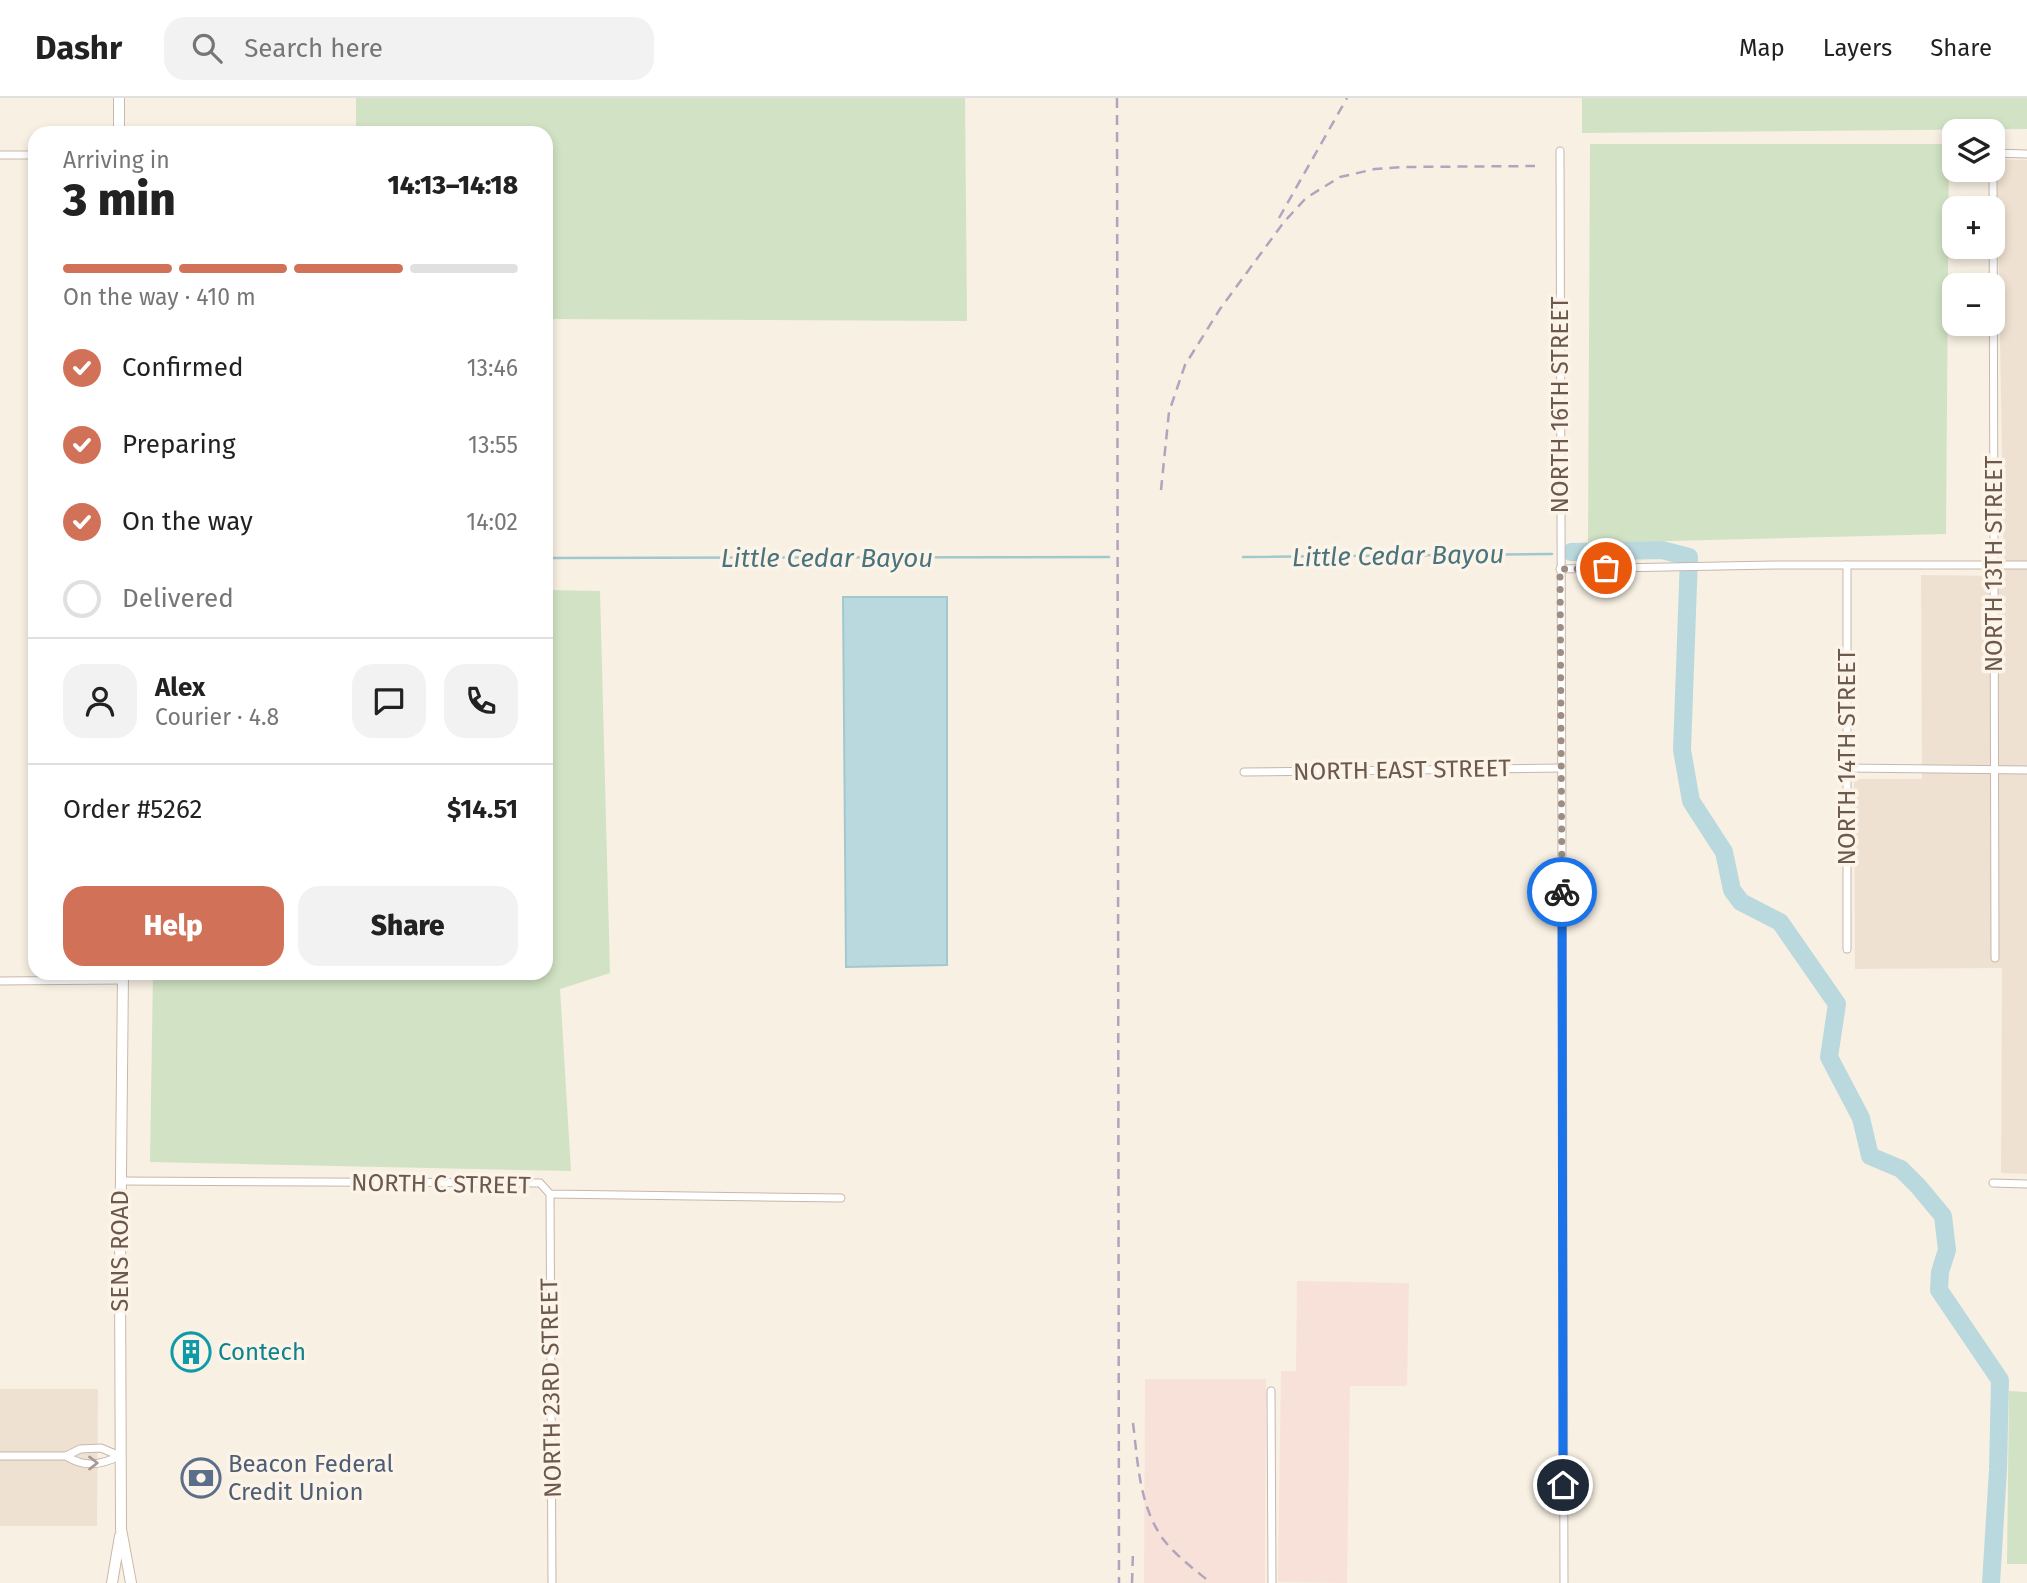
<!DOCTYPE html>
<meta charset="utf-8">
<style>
body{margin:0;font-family:"Fira Sans",sans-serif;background:#f2f2f2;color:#222;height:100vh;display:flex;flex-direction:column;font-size:26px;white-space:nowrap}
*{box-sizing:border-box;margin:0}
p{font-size:23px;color:#767676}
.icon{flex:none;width:38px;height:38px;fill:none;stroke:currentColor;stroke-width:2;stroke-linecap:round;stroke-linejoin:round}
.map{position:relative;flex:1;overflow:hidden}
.side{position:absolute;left:28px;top:28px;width:525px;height:854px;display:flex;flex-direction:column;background:#fff;border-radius:21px;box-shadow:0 4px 10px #0003}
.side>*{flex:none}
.fabs{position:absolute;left:1942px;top:21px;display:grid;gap:14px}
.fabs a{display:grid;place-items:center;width:63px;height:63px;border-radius:14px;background:#fff;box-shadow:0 4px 10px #0003;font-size:35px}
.pin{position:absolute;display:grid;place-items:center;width:60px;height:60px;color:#fff;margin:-30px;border:4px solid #fff;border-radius:50%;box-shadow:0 2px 7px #0007}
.courier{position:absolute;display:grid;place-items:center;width:70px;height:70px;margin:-35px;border:5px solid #1a73e8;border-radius:50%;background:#fff;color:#222;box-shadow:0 2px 9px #0007}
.summary em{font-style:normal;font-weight:800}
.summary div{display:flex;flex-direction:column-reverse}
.summary{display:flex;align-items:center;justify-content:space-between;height:119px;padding:0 35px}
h1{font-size:46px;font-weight:800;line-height:52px}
.bar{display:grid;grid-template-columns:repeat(4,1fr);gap:10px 7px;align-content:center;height:84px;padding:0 35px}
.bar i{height:9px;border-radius:5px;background:#e0e0e0}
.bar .on{background:#d17258}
.bar p{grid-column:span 4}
.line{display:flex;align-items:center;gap:18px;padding:0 35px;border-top:2px solid #e0e0e0}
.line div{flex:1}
.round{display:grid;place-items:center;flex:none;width:74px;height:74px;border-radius:21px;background:#f2f2f2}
ol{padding:0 35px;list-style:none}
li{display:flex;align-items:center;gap:21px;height:77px}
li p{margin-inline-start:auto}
li .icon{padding:7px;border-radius:50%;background:#d17258;color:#fff;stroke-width:4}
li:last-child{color:#767676}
li i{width:38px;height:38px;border:4px solid #e0e0e0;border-radius:50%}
.cta{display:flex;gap:14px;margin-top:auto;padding:14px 35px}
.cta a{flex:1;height:80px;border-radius:21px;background:#d17258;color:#fff;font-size:28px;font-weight:800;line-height:80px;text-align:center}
.cta a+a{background:#f2f2f2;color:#222}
header{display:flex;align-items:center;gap:42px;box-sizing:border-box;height:98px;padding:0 35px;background:#fff;border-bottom:2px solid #e0e0e0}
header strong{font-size:33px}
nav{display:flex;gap:38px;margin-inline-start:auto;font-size:24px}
.search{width:490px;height:63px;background:#f2f2f2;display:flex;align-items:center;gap:18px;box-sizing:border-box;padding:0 24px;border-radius:21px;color:#767676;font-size:26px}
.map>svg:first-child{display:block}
</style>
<header>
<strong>Dashr</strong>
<div class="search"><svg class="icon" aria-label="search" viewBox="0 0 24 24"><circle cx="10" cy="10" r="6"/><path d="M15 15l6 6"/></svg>Search here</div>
<nav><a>Map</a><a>Layers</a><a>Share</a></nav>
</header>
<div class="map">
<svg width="2027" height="1485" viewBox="0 0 2027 1485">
<rect width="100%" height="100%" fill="#f8f0e3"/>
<g fill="#efe1d2">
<path d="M1997 61 2027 62V1076L2001 1075 2002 870 1855 871 1854 681H1922L1921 477 2004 478Z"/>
<path d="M0 1291H98L97 1428H0Z"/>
</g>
<g fill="#f7e1d8">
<path d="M1297 1183 1409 1185 1407 1288H1350L1347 1485 1278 1484 1281 1273H1296Z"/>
<path d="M1145 1281H1266L1265 1485H1144Z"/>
</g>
<g fill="#d1e3c4">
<path d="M356 0H965L967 223 546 221V35H356Z"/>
<path d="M1582 0H2027V31L1582 35Z"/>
<path d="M1590 46H1949L1946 436 1588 445Z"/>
<path d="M546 492 600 493 610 875 560 891 571 1073 150 1064 153 875H546Z"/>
<path d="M2009 1293 2027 1294V1466H2007Z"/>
</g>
<path fill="#bad9de" stroke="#a2c8cf" stroke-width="2" d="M843 499H947V867L846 869Z"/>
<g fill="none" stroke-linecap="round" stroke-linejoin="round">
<g stroke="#a2c8cf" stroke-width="2.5">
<path d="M1243 459 1552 456"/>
<path d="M546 460 1109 459"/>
</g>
<path stroke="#bad9de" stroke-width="18" d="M1571 454 1662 452 1689 459 1682 652 1691 703 1724 754 1732 792 1741 804 1780 824 1837 906 1829 959 1861 1020 1870 1058 1901 1071 1918 1088 1943 1118 1947 1152 1940 1174 1939 1192 2000 1282 1998 1372 1991 1485"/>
<g stroke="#c7b7ac" stroke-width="9">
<g id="street">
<path d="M1560 53 1564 1485"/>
<path d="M1993 55 2027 56"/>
<path d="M0 57H35"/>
<path d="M1993 72 1995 860"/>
<path d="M1560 471 1774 467H2027"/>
<path d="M1847 670 2027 672"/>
<path d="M1244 674 1561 670"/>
<path d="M1847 851V467"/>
<path d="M0 883 123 882"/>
<path d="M120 1083 540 1085 550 1096 841 1100"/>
<path d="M1993 1085 2027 1086"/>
<path d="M550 1096 552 1485"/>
<path d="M1271 1293 1272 1485"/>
<path d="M0 1358H66L80 1351 101 1350 120 1358"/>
<path d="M66 1358C85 1370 100 1367 120 1358"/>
</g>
</g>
<g stroke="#cab8aa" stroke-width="12">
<g id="secondary">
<path d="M119 35V0"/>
<path d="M123 875 120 1176 121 1431 131 1485"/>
<path d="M112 1485 120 1438"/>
</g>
</g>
<use href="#street" stroke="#fff" stroke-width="7"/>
<use href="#secondary" stroke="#fff" stroke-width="10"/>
<g stroke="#b2a4bf" stroke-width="2.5" stroke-dasharray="10 7" stroke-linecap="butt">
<path d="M1117 0 1119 1485"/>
<path d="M1279 120 1347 0"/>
<path d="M1161 392 1169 314 1185 267 1220 211 1284 124 1306 100 1340 79 1375 71 1405 69 1535 68"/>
<path d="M1133 1325C1138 1365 1139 1407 1163 1441 1176 1458 1194 1471 1211 1485"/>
<path d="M1132 1485 1133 1453"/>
</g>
</g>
<defs><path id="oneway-chevron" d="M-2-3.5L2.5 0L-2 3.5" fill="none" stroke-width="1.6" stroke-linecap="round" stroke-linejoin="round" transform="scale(1.75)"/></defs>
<use stroke="#a79b94" href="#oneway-chevron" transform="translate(93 1365)"/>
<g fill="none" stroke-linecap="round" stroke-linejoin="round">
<path stroke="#9d8d82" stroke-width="7" stroke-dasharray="0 12.6" d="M1562 794 1560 471 1606 470"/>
<path stroke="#1a73e8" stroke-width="9" d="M1562 794 1563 1387"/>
</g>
<defs>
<g id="building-ring" transform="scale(2.0125)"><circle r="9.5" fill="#fcf4e8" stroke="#0f9aa8" stroke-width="1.5"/><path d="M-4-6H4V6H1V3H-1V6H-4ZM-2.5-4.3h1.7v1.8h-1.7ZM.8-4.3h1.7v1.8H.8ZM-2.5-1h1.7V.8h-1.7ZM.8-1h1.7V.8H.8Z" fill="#0f9aa8"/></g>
<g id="bank-ring" transform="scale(2.0125)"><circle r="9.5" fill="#fcf4e8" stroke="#5c6f8a" stroke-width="1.5"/><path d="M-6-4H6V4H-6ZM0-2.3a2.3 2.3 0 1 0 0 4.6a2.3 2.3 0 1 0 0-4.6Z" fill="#5c6f8a"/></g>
</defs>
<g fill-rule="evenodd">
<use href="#building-ring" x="191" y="1254"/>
<use href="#bank-ring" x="201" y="1380"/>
</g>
<g text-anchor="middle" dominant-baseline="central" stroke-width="7" stroke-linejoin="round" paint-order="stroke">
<g font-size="24" fill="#6c584d" stroke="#fcf4e8">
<text transform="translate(1560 307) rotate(-90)">NORTH 16TH STREET</text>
<text transform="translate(1994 466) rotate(-90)">NORTH 13TH STREET</text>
<text transform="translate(1847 659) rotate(-90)">NORTH 14TH STREET</text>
<text transform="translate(1402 672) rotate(-1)">NORTH EAST STREET</text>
<text transform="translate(441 1086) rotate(1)">NORTH C STREET</text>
<text transform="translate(120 1153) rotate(-90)">SENS ROAD</text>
<text transform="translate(551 1290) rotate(-91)">NORTH 23RD STREET</text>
</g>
<g font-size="24" fill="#0d838f" stroke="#fcf4e8" text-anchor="start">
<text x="218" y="1254">Contech</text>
</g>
<g font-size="24" fill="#4e5e75" stroke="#fcf4e8" text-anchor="start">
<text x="228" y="1366">Beacon Federal<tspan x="228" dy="28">Credit Union</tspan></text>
</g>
<g font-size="26" font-style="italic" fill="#4a747d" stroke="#fcf4e8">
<text transform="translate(1398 458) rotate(-1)">Little Cedar Bayou</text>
<text x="827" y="460">Little Cedar Bayou</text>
</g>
</g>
</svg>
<div class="fabs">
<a><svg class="icon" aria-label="layers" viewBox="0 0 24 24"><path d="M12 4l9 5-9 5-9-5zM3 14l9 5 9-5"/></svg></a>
<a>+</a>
<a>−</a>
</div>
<div class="pin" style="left:1606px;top:470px;background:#ea580c"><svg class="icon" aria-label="bag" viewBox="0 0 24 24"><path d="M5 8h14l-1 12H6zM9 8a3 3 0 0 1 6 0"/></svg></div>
<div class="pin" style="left:1563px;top:1387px;background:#1f2937"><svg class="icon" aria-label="home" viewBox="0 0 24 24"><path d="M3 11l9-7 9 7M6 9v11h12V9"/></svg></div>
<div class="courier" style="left:1562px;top:794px"><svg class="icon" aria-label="bike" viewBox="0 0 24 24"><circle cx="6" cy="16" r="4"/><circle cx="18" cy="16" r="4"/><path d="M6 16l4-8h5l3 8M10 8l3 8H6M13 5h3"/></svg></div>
<section class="side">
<div class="summary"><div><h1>3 min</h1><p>Arriving in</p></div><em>14:13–14:18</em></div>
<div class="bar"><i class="on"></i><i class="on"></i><i class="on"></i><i></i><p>On the way · 410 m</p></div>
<ol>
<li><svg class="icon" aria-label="check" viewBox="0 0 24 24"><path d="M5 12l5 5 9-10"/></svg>Confirmed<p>13:46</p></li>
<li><svg class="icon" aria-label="check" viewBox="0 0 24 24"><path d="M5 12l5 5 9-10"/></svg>Preparing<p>13:55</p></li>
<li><svg class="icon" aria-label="check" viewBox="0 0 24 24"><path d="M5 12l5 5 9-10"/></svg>On the way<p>14:02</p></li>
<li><i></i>Delivered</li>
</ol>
<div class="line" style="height:126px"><a class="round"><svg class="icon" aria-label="person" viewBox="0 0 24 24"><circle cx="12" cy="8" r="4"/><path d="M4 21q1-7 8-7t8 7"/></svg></a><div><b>Alex</b><p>Courier · 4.8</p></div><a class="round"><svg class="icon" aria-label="chat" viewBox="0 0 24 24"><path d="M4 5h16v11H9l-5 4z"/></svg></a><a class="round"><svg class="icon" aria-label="phone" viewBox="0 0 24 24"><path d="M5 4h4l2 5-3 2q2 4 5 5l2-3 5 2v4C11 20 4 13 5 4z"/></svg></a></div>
<div class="line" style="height:91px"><div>Order #5262</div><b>$14.51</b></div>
<div class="cta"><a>Help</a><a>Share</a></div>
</section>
</div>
